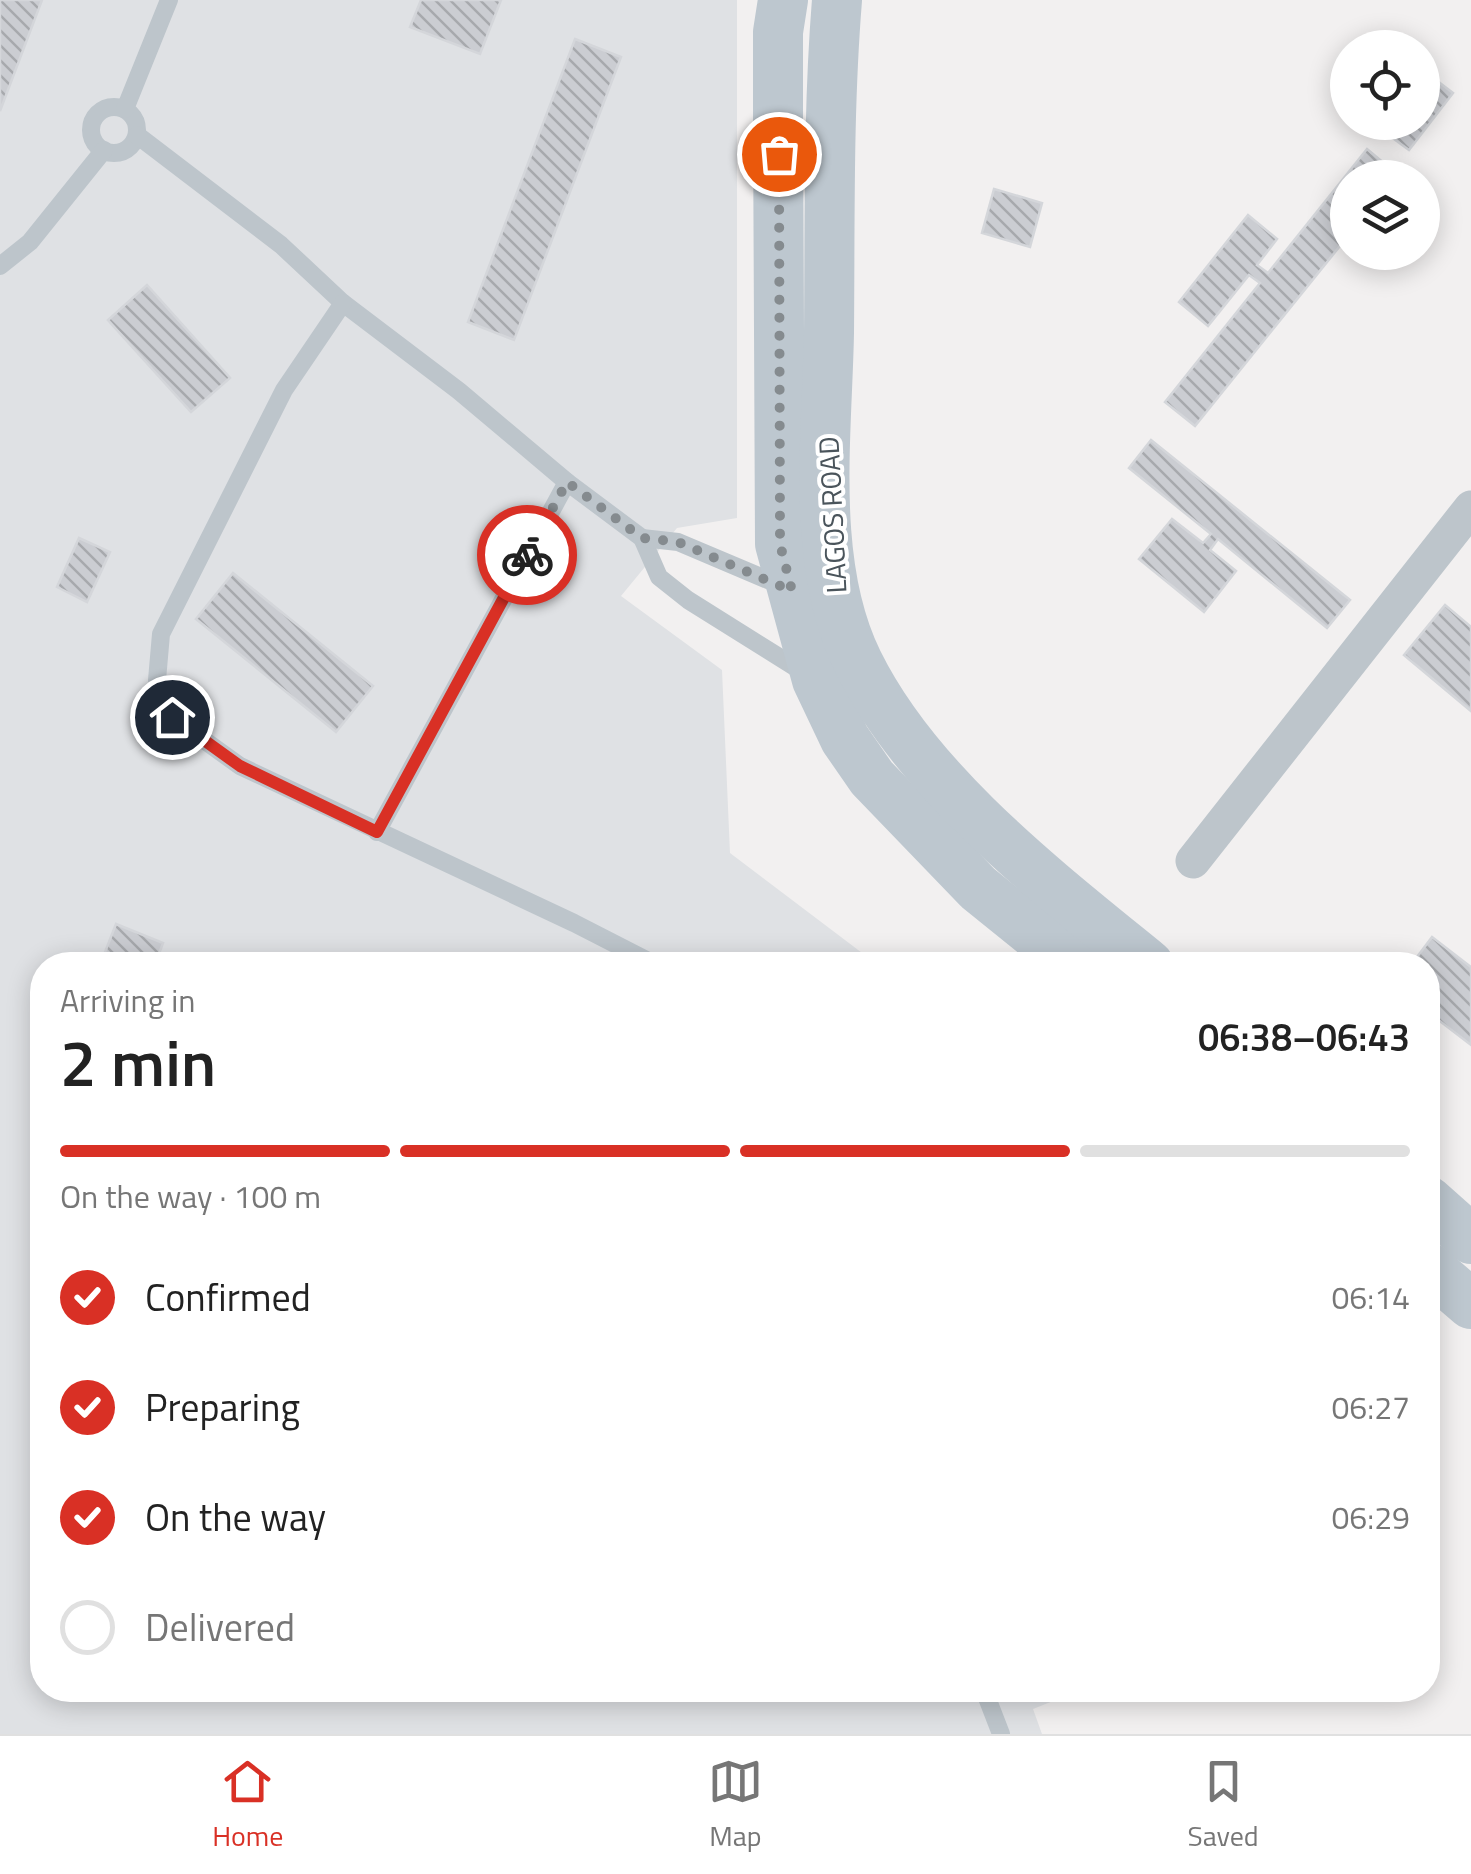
<!DOCTYPE html>
<meta charset="utf-8">
<style>
body{margin:0;font-family:"Titillium Web",sans-serif;background:#f2f2f2;color:#222;height:100vh;display:flex;flex-direction:column;font-size:38px;white-space:nowrap}
*{box-sizing:border-box;margin:0}
p{font-size:32px;color:#767676}
.icon{flex:none;width:55px;height:55px;fill:none;stroke:currentColor;stroke-width:2;stroke-linecap:round;stroke-linejoin:round}
.map{position:relative;flex:1;overflow:hidden}
.side{position:absolute;left:30px;top:952px;width:1410px;height:750px;display:flex;flex-direction:column;background:#fff;border-radius:40px;box-shadow:0 5px 25px #0003}
.side>*{flex:none}
.fabs{position:absolute;left:1330px;top:30px;display:grid;gap:20px}
.fabs a{display:grid;place-items:center;width:110px;height:110px;border-radius:50%;background:#fff;box-shadow:0 5px 25px #0003;font-size:50px}
.pin{position:absolute;display:grid;place-items:center;width:85px;height:85px;color:#fff;margin:-42px;border:5px solid #fff;border-radius:50%;box-shadow:0 2px 10px #0007}
.courier{position:absolute;display:grid;place-items:center;width:100px;height:100px;margin:-50px;border:8px solid #d93025;border-radius:50%;background:#fff;color:#222;box-shadow:0 2px 12px #0007}
.overview em{font-style:normal;font-weight:600}
.overview div{display:flex;flex-direction:column-reverse}
.overview{display:flex;align-items:center;justify-content:space-between;height:170px;padding:0 30px}
h1{font-size:65px;font-weight:600;line-height:75px}
.bar{display:grid;grid-template-columns:repeat(4,1fr);gap:15px 10px;align-content:center;height:120px;padding:0 30px}
.bar i{height:12px;border-radius:8px;background:#e0e0e0}
.bar .current{background:#d93025}
.bar p{grid-column:span 4}
ol{padding:0 30px;list-style:none}
li{display:flex;align-items:center;gap:30px;height:110px}
li p{margin-inline-start:auto}
li .icon{padding:10px;border-radius:50%;background:#d93025;color:#fff;stroke-width:4}
li:last-child{color:#767676}
li i{width:55px;height:55px;border:5px solid #e0e0e0;border-radius:50%}
.tab-bar{display:flex;justify-content:space-around;align-items:center;height:140px;border-top:2px solid #e0e0e0;background:#fff;font-size:28px;color:#767676}
.tab-bar a{display:grid;justify-items:center;gap:5px}
.tab-bar .current{color:#d93025}
.map>svg:first-child{display:block}
</style>
<div class="map">
<svg width="1471" height="1734" viewBox="0 0 1471 1734">
<defs>
<pattern id="building-back-hatch" width="6" height="6" patternUnits="userSpaceOnUse" patternTransform="scale(2.5)"><rect width="6" height="6" fill="#cbcdd2"/><path d="M-1 5l2 2M0 0l6 6M5-1l2 2" fill="none" stroke="#a7a9ad"/></pattern>
</defs>
<rect width="100%" height="100%" fill="#f2f0f0"/>
<path fill="#dfe1e4" d="M0 0H737V518L677 528 621 596 722 670 730 853 878 965H42V1690H1081L1033 1709 1042 1734H0Z"/>
<g fill="url(#building-back-hatch)" stroke="#d4d6da" stroke-width="2.5">
<path d="M0 0H42L0 111Z"/>
<path d="M421 0H501L480 54 410 27Z"/>
<path d="M575 39 621 57 514 340 468 322Z"/>
<path d="M1423 70 1453 93 1409 150 1379 128 1383 122H1422Z"/>
<path d="M1367 149 1397 174 1395 178H1348V236L1195 426 1165 402 1260 283 1249 275 1208 326 1179 302 1248 215 1277 239 1257 265 1268 273Z"/>
<path d="M994 189 1042 203 1030 247 982 233Z"/>
<path d="M147 285 230 378 191 412 108 320Z"/>
<path d="M1151 440 1350 600 1327 628 1218 539 1210 550 1236 571 1204 612 1139 559 1172 519 1203 543 1211 534 1129 468Z"/>
<path d="M79 538 110 552 87 602 57 587Z"/>
<path d="M233 573 373 686 336 732 196 619Z"/>
<path d="M1445 605 1471 627V711L1404 655Z"/>
<path d="M116 924 163 943 155 965H100Z"/>
<path d="M1432 937 1471 967V1045L1428 1012V965H1411Z"/>
</g>
<g fill="none" stroke-linecap="round" stroke-linejoin="round">
<g stroke="#bdc5cb" stroke-width="18">
<circle cx="114" cy="130" r="23"/>
<path d="M125 109 169 0"/>
<path d="M137 135 281 245 343 303 459 391 567 482 642 538 659 577 688 600 803 672"/>
<path d="M0 266 30 242 104 150"/>
<path d="M343 303 284 390 161 634 157 680 172 717 240 766 574 923 656 965"/>
<path d="M642 538 678 542 782 586"/>
<path d="M377 832 567 482"/>
<path d="M984 1690 1001 1734"/>
</g>
<path stroke="#bdc5cb" stroke-width="35" d="M1193 861 1471 508"/>
<g stroke="#bdc7cf" stroke-width="50">
<path d="M783 0 778 32V117L780 544 817 680 845 739 872 778 978 888 1073 965"/>
<path d="M837 0C828 111 830 222 829 333 827 438 810 565 858 662 917 782 1046 881 1149 965"/>
<path d="M1428 1201 1471 1239"/>
<path d="M1428 1267 1471 1304"/>
</g>
</g>
<g fill="none" stroke-linecap="round" stroke-linejoin="round">
<path stroke="#858b8f" stroke-width="10" stroke-dasharray="0 18" d="M527 555 567 482 642 538 678 542 792 591 780 544 779 154"/>
<path stroke="#d93025" stroke-width="12" d="M172 717 240 766 377 832 527 555"/>
</g>
<g text-anchor="middle" dominant-baseline="central" stroke-width="8" stroke-linejoin="round" paint-order="stroke">
<g font-size="28" fill="#4a545b" stroke="#fff">
<text transform="translate(832 515) rotate(-93)">LAGOS ROAD</text>
</g>
</g>
</svg>
<div class="fabs">
<a><svg class="icon" aria-label="locate" viewBox="0 0 24 24"><circle cx="12" cy="12" r="6"/><path d="M12 2v4M12 18v4M2 12h4M18 12h4"/></svg></a>
<a><svg class="icon" aria-label="layers" viewBox="0 0 24 24"><path d="M12 4l9 5-9 5-9-5zM3 14l9 5 9-5"/></svg></a>
</div>
<div class="pin" style="left:779px;top:154px;background:#ea580c"><svg class="icon" aria-label="bag" viewBox="0 0 24 24"><path d="M5 8h14l-1 12H6zM9 8a3 3 0 0 1 6 0"/></svg></div>
<div class="pin" style="left:172px;top:717px;background:#1f2937"><svg class="icon" aria-label="home" viewBox="0 0 24 24"><path d="M3 11l9-7 9 7M6 9v11h12V9"/></svg></div>
<div class="courier" style="left:527px;top:555px"><svg class="icon" aria-label="bike" viewBox="0 0 24 24"><circle cx="6" cy="16" r="4"/><circle cx="18" cy="16" r="4"/><path d="M6 16l4-8h5l3 8M10 8l3 8H6M13 5h3"/></svg></div>
<section class="side">
<div class="overview"><div><h1>2 min</h1><p>Arriving in</p></div><em>06:38–06:43</em></div>
<div class="bar"><i class="current"></i><i class="current"></i><i class="current"></i><i></i><p>On the way · 100 m</p></div>
<ol>
<li><svg class="icon" aria-label="check" viewBox="0 0 24 24"><path d="M5 12l5 5 9-10"/></svg>Confirmed<p>06:14</p></li>
<li><svg class="icon" aria-label="check" viewBox="0 0 24 24"><path d="M5 12l5 5 9-10"/></svg>Preparing<p>06:27</p></li>
<li><svg class="icon" aria-label="check" viewBox="0 0 24 24"><path d="M5 12l5 5 9-10"/></svg>On the way<p>06:29</p></li>
<li><i></i>Delivered</li>
</ol>
</section>
</div>
<nav class="tab-bar">
<a class="current"><svg class="icon" aria-label="home" viewBox="0 0 24 24"><path d="M3 11l9-7 9 7M6 9v11h12V9"/></svg>Home</a>
<a><svg class="icon" aria-label="map" viewBox="0 0 24 24"><path d="M3 6l6-2 6 2 6-2v14l-6 2-6-2-6 2zM9 4v14M15 6v14"/></svg>Map</a>
<a><svg class="icon" aria-label="saved" viewBox="0 0 24 24"><path d="M7 4h10v16l-5-4-5 4z"/></svg>Saved</a>
</nav>
